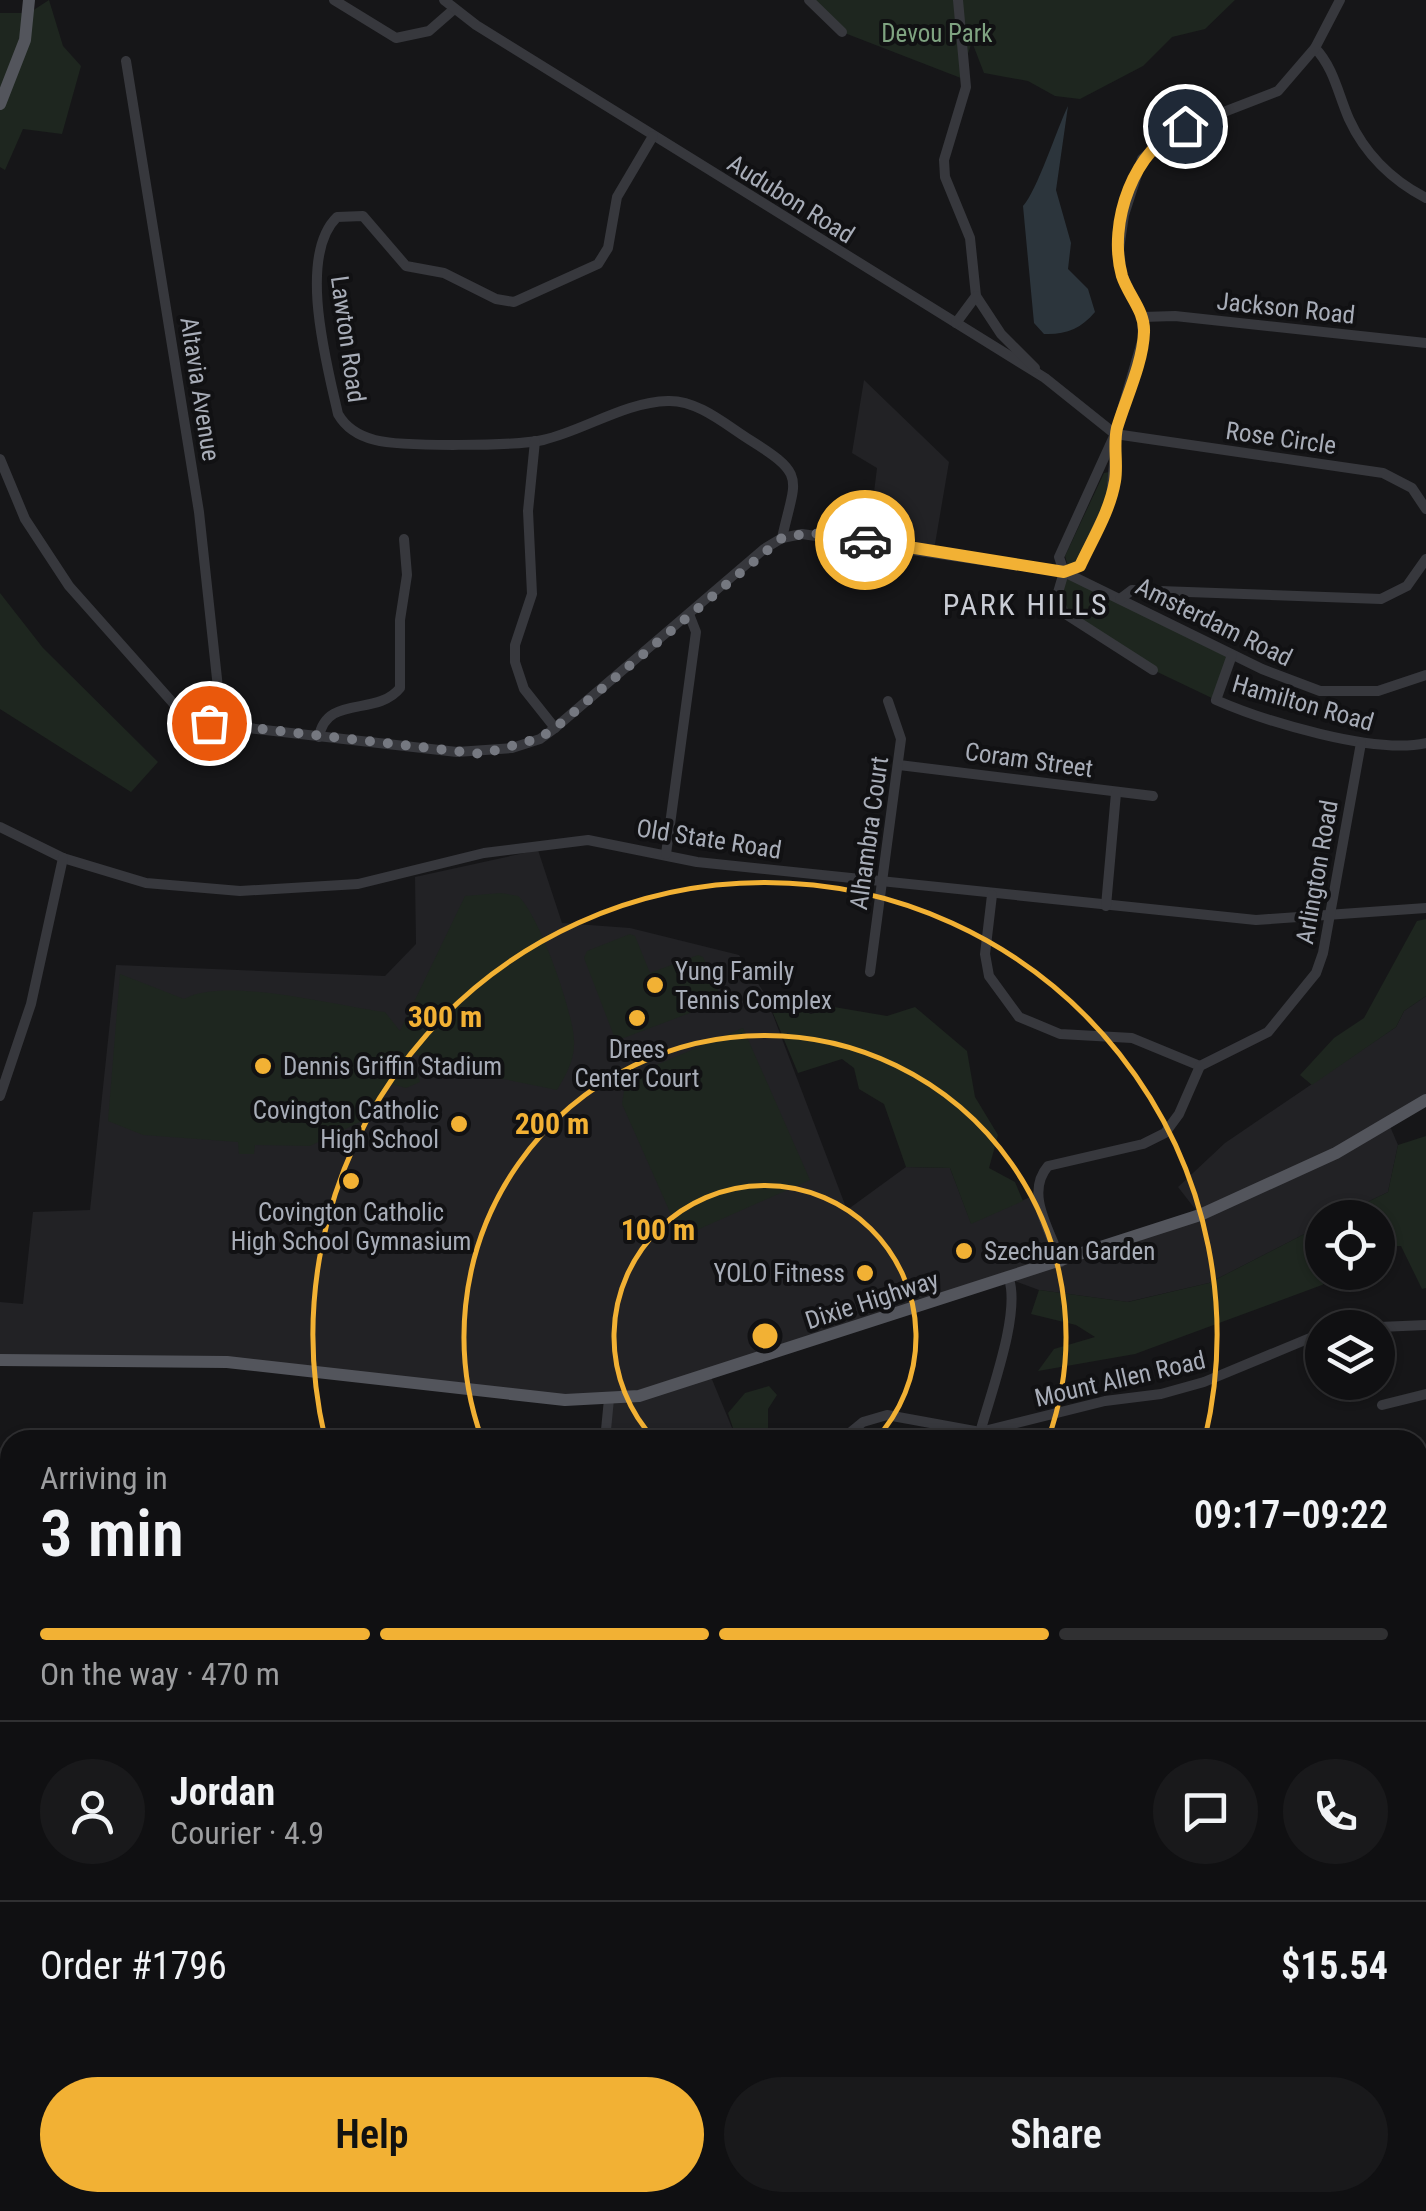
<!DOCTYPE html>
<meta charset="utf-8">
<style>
body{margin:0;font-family:"Roboto Condensed",sans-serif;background:#19191b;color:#f1f3f6;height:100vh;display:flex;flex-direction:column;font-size:38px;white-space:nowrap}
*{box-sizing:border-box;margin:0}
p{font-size:32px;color:#9c9d9f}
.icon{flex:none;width:55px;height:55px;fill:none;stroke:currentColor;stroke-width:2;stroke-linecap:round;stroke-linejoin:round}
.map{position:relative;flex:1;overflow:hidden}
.details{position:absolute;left:0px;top:1430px;width:1428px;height:782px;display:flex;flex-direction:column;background:#101012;border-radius:30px 30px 0 0;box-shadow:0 2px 8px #0004,0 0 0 2px #303032}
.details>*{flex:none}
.controls{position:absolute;left:1305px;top:1200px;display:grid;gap:20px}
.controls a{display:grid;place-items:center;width:90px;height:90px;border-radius:50%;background:#101012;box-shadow:0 2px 8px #0004,0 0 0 2px #303032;font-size:50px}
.pin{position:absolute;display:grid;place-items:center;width:85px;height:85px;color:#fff;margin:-42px;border:5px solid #fff;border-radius:50%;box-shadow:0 2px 10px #0007}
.courier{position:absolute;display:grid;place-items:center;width:100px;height:100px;margin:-50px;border:8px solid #f2b134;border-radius:50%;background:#fff;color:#222;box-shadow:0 2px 12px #0007}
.head em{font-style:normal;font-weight:600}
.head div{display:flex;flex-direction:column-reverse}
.head{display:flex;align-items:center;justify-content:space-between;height:170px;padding:0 40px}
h1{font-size:65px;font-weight:600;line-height:75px}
.bar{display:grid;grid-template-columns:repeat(4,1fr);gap:15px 10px;align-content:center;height:120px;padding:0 40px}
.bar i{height:12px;border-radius:8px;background:#303032}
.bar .on{background:#f2b134}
.bar p{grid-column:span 4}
.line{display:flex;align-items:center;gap:25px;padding:0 40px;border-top:2px solid #303032}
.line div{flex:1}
.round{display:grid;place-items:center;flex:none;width:105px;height:105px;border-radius:52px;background:#19191b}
.primary-button{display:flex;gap:20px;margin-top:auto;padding:20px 40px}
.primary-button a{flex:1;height:115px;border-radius:60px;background:#f2b134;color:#111;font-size:40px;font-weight:600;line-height:115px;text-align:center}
.primary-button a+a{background:#19191b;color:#f1f3f6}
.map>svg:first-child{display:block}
</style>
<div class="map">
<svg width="1426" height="2211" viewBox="0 0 1426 2211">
<rect width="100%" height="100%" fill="#161618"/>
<g fill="#222225">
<path d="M864 380 949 462 934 550 868 541 877 468 852 453Z"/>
<path d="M538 850 562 923 630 928 739 955 765 994 847 1210 906 1167 950 1168 971 1223 1037 1194 1062 1262 1199 1214 1178 1187 1225 1143 1396 1027 1404 1011 1426 996V1100L1389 1124 1398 1145 1388 1192 1337 1217 1322 1218V1225L1209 1283 1127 1302 1039 1290 1009 1279 711 1377 737 1440H605L609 1400 303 1368 0 1360V1302L23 1304 33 1212 90 1210 116 965 385 976 416 944 415 877Z"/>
<path d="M0 1552 10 1570V2002L0 1994Z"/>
</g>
<g fill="#1e261f">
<path d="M49 0 63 46 81 66 62 134 23 129 5 170 0 167V13H29Z"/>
<path d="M809 0H1235L1205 29 1172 37 1143 66 1080 99 1055 96 1028 81 984 73 972 42 965 62 966 80 842 32Z"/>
<path d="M1109 472 1110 490 1079 560 1068 566 1065 556 1104 473Z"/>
<path d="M1064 572 1232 655 1216 700 1149 668 1059 605Z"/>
<path d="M0 593 43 648 158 762 131 792 0 709Z"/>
<path d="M501 893 518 896C539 914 573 1011 574 1040 575 1060 567 1073 557 1090L440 1066 409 1051 420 1082 406 1088 392 1084 360 1122 310 1146 255 1145 254 1154H239L238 1142 143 1135 108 1121 120 974 184 999C225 976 335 1006 385 1012L400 1031 465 896Z"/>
<path d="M1426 919V996L1404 1011 1396 1027 1312 1085 1300 1075 1334 1038 1364 1018 1417 921Z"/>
<path d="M630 934 635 936 650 973 698 955 703 957 721 997 719 1002 621 1039 614 1036 584 958 587 951Z"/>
<path d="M765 994 811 1014 834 1007 887 1016 915 1007 967 1051 975 1097 998 1135 989 1168 1015 1182 1023 1201 971 1224 950 1168 906 1167 884 1104 859 1089 854 1068 842 1059 798 1073Z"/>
<path d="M743 1028 810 1180 681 1237 622 1104 626 1078Z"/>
<path d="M1426 1136V1288L1422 1289 1401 1246H1378V1218L1337 1217 1388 1192 1398 1145Z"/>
<path d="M1322 1225V1272L1337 1273 1322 1285 1135 1354 1038 1371 1054 1349 1095 1337 1076 1325 1031 1314 1039 1290 1128 1302 1209 1283Z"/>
<path d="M769 1386 777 1395 768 1409V1440H737L728 1413 745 1393Z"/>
<path d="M1418 1856 1426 1865V2211H1367L1378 2203 1418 2202Z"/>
<path d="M0 2141 10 2147V2202L66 2203 67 2211H0Z"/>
<path d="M1266 2203 1274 2211H881L869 2203Z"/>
</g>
<path fill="#2c353c" d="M1068 106 1056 190 1071 243 1068 269 1088 289 1095 312C1081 329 1065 335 1044 334L1034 323 1023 206C1037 191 1056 131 1068 106Z"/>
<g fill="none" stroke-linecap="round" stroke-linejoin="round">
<g stroke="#37383d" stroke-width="10">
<path d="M334 0 396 38 429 31 453 10"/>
<path d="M444 0 476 25 1045 378 1115 434 1383 473 1412 488 1426 509"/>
<path d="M809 0 842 32"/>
<path d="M958 0 966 87 944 160 945 177 970 238 976 296 1001 334 1035 368"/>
<path d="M1315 48C1334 68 1338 94 1349 119 1365 154 1393 181 1426 198"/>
<path d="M126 61 199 512 222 725"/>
<path d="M653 136 617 197 608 248 598 264 514 302 496 299 444 273 406 266 363 216 337 217C297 256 327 365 338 414 346 428 359 436 375 440 401 447 516 446 543 440 585 430 625 402 668 401 698 400 726 425 750 440 808 476 795 478 782 538"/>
<path d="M1142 317 1175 316 1426 343"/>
<path d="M956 323 976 296"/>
<path d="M535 441 528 511 532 594 515 645V662L524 689 555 728"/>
<path d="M0 459 25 519 69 586 173 703 194 718 222 725 457 752 512 748 540 739 555 728 764 549 782 538 802 534 1064 572 1262 669 1320 691H1378L1426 675"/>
<path d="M1064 572 1059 557 1115 434 1143 338 1142 317 1122 275 1119 249 1124 215 1142 159 1172 132 1278 91 1315 48 1340 0"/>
<path d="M1064 572 1080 565 1111 499 1116 440"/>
<path d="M1064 572 1057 596 1064 613 1153 670"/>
<path d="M1120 599 1132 590 1381 599 1407 586 1426 559"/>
<path d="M1232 655 1216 700C1264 721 1375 755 1426 743"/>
<path d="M319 737C326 694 377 717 400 688V620L407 575 404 539"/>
<path d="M899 765 1153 796"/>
<path d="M0 827 63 858 146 883 240 891 358 884 484 853 588 840 697 862 1256 920 1426 908"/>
<path d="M666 854 696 632 689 614"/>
<path d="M992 895 985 954 989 976 1019 1017 1060 1034 1132 1038 1200 1066"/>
<path d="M1106 906 1116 793"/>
<path d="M870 972 901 739 888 701"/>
<path d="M0 1096 31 1004 63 858"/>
<path d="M1061 1262C1051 1231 1024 1194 1048 1166L1143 1144 1165 1133 1179 1114 1200 1066 1268 1032 1316 973 1323 953 1361 743"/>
<path d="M1356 1328 1426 1325"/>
<path d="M1382 1405 1426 1394"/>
<path d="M605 1440 609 1399"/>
<path d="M841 1440 863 1422 887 1415 980 1432 1105 1401 1161 1394 1204 1382 1322 1333"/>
<path d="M978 1440C988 1400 1021 1316 1009 1279"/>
<path d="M0 1463 7 1482 0 1509"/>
<path d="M1418 1798H1426"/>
<path d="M667 2202 669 2211"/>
<path d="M761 2211 775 2202"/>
</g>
<g stroke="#53555c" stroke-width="12">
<path d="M0 104 25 40 29 0"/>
<path d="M0 1360 227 1362 565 1400 639 1396 1200 1215 1336 1153 1426 1100"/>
</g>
<g stroke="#63666e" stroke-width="14">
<path d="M0 2067 10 2075"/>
<path d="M0 2104 10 2112"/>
<path d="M126 2202 137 2211"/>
<path d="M174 2202 185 2211"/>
</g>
</g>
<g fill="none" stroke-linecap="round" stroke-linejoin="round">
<path stroke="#757880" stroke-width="10" stroke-dasharray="0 18" d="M209 723 482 754 540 738 555 728 782 538 810 533 865 540"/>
<path stroke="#f2b134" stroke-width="12" d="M865 540 1064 572 1080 566C1093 538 1110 511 1115 481 1118 464 1113 445 1117 428 1126 398 1143 363 1144 332 1145 311 1128 295 1122 276 1107 223 1134 147 1185 126"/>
</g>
<g fill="none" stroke="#f2b134" stroke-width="5">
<path d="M655 1440A151 151 0 1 1 875 1440"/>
<path d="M482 1439A301 301 0 1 1 1048 1439"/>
<path d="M325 1438A452 452 0 1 1 1205 1438"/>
</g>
<g fill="#f2b134" stroke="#111113" stroke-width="4">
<circle cx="655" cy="985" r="10"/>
<circle cx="637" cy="1018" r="10"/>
<circle cx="263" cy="1066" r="10"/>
<circle cx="459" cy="1124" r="10"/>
<circle cx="351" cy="1181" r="10"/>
<circle cx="964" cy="1251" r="10"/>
<circle cx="865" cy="1273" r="10"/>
</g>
<g text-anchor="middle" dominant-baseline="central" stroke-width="8" stroke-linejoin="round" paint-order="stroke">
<g font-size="25" fill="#7fa381" stroke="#111113">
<text x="937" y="33">Devou Park</text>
</g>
<g font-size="25" fill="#a8adb8" stroke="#111113">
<text transform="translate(791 199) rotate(32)">Audubon Road</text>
<text transform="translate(1286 308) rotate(6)">Jackson Road</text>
<text transform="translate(348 339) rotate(82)">Lawton Road</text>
<text transform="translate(200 389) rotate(81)">Altavia Avenue</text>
<text transform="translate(1281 438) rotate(8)">Rose Circle</text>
<text transform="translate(1214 622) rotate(26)">Amsterdam Road</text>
<text transform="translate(1303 703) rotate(16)">Hamilton Road</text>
<text transform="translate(1029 760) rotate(8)">Coram Street</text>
<text transform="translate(869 833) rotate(-82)">Alhambra Court</text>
<text transform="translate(709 839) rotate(9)">Old State Road</text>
<text transform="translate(1317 872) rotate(-80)">Arlington Road</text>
<text transform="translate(872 1300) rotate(-18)">Dixie Highway</text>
<text transform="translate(1120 1379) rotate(-13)">Mount Allen Road</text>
</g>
<g font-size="25" fill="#a8adb8" stroke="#111113" text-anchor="start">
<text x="675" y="971">Yung Family<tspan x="675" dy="29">Tennis Complex</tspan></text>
<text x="637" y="1049" text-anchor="middle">Drees<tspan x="637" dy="29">Center Court</tspan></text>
<text x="283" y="1066">Dennis Griffin Stadium</text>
<text x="439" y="1110" text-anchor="end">Covington Catholic<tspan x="439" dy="29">High School</tspan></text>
<text x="351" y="1212" text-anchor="middle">Covington Catholic<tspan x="351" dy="29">High School Gymnasium</tspan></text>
<text x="984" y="1251">Szechuan Garden</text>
<text x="845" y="1273" text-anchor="end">YOLO Fitness</text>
</g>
<g font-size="30" letter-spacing="2.5" fill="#c9ccd4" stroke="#111113">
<text x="1026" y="604">PARK HILLS</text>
</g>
</g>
<circle cx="765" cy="1336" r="15" fill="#f2b134" stroke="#111113" stroke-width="5"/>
<g font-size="30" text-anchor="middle" font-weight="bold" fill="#f2b134" stroke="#111113" stroke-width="8" stroke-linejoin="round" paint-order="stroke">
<text x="445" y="1027">300 m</text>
<text x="552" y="1134">200 m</text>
<text x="658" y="1240">100 m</text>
</g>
</svg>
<div class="controls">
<a><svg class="icon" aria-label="locate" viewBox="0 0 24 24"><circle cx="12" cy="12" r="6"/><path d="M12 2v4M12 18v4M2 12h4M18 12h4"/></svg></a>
<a><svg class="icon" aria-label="layers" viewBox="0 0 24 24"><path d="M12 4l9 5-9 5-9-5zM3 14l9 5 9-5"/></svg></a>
</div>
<div class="pin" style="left:209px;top:723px;background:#ea580c"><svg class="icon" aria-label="bag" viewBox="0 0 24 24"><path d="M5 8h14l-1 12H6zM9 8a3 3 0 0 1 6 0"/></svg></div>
<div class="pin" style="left:1185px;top:126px;background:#1f2937"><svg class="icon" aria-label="home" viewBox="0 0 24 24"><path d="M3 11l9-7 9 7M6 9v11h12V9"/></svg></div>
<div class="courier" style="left:865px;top:540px"><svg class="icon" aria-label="car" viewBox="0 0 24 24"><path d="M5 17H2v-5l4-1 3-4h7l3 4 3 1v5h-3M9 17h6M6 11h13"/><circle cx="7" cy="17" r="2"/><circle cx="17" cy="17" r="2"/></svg></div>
<section class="details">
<div class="head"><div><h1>3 min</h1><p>Arriving in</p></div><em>09:17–09:22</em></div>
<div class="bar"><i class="on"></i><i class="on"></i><i class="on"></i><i></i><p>On the way · 470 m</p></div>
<div class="line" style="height:180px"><a class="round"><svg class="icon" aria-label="person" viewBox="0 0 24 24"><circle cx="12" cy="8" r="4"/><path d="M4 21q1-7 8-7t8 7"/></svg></a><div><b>Jordan</b><p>Courier · 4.9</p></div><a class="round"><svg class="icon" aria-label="chat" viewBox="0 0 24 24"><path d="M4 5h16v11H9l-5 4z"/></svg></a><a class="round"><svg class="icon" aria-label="phone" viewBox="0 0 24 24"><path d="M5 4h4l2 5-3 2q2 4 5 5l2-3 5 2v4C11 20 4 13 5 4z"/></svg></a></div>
<div class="line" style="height:130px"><div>Order #1796</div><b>$15.54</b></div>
<div class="primary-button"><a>Help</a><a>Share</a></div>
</section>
</div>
